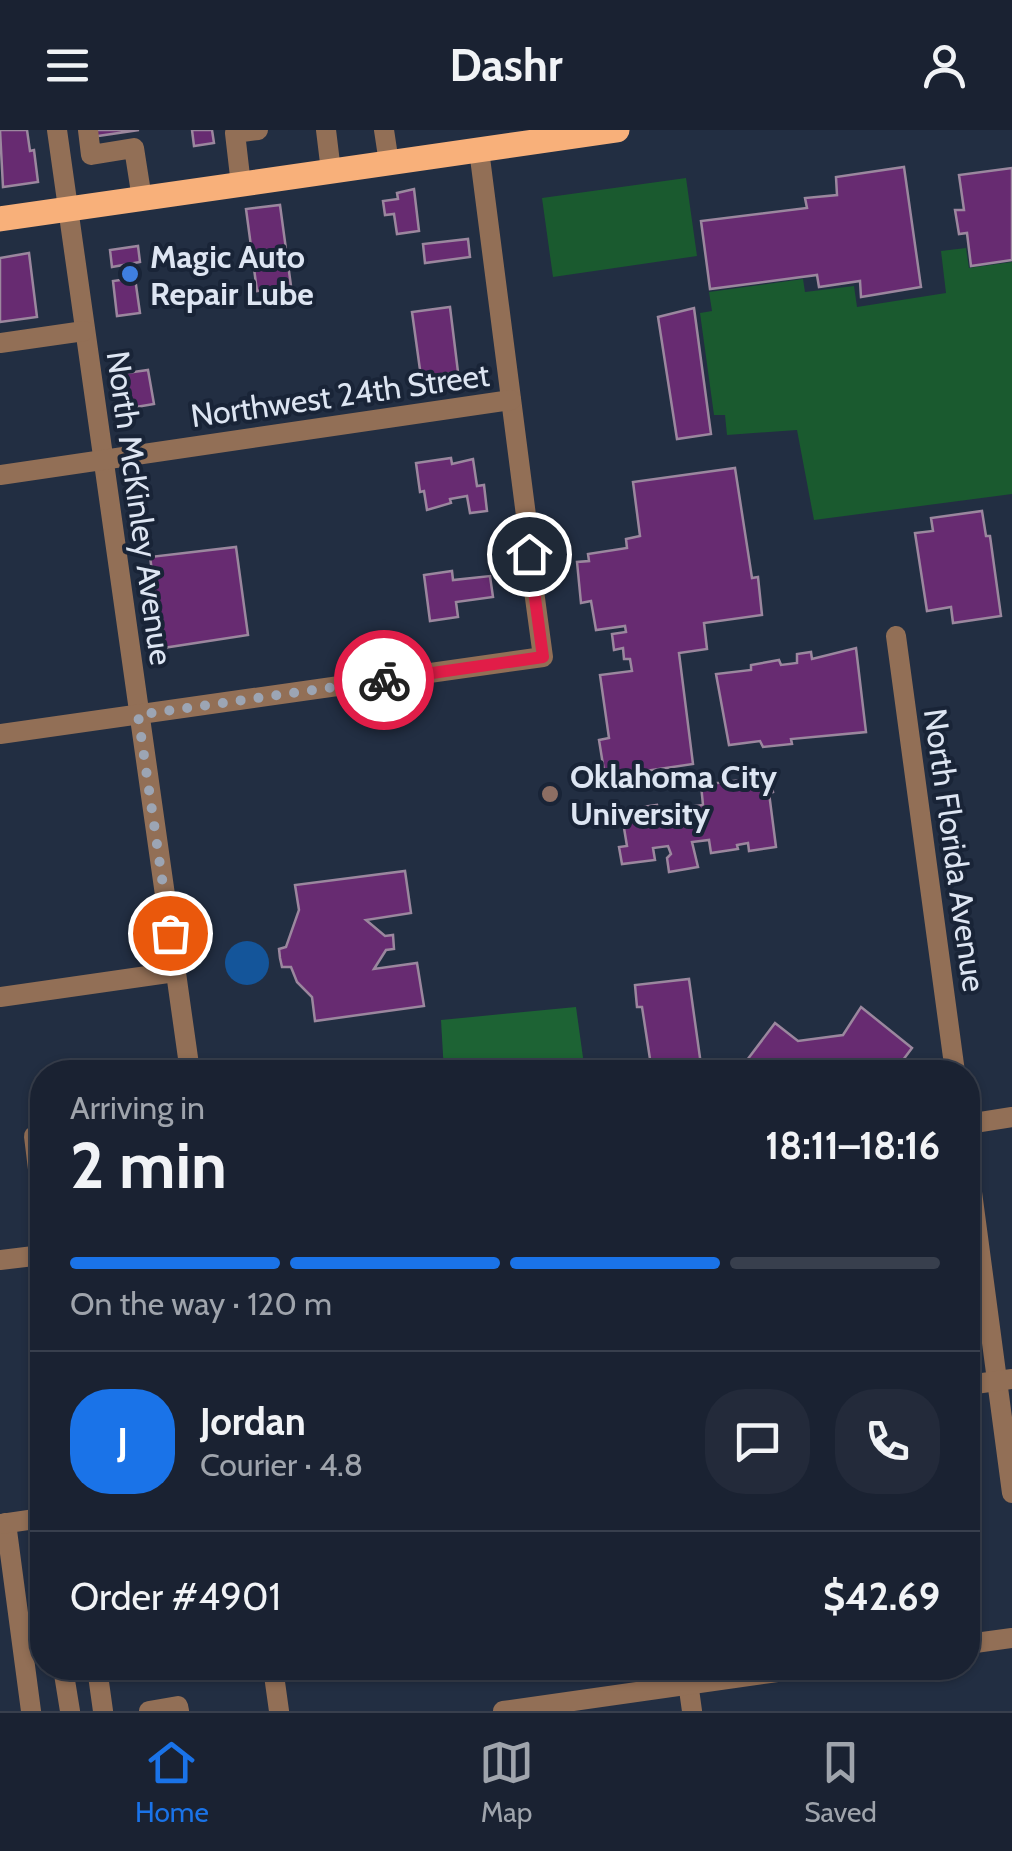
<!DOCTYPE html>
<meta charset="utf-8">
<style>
body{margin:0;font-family:Cabin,sans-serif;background:#232a3a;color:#f1f3f6;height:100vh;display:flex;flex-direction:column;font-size:38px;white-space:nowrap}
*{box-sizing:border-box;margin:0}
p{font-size:32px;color:#9fa4ac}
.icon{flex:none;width:55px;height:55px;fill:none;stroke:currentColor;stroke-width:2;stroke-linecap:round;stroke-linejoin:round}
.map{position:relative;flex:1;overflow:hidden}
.panel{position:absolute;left:30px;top:930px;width:950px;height:620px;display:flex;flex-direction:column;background:#1a2232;border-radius:40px;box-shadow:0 2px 8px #0004,0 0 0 2px #383f4d}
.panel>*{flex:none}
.pin{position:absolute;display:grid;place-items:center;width:85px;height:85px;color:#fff;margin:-42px;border:5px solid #fff;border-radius:50%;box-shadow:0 2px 10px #0007}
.courier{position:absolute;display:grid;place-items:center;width:100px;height:100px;margin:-50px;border:8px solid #e11d48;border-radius:50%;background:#fff;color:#222;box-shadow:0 2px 12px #0007}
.headline em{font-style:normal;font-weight:800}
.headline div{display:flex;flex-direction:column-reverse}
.headline{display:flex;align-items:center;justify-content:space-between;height:170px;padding:0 40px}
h1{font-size:65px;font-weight:800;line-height:75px}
.bar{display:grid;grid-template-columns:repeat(4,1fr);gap:15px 10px;align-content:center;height:120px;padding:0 40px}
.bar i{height:12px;border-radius:8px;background:#383f4d}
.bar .selected{background:#1a73e8}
.bar p{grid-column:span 4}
.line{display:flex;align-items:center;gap:25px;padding:0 40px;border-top:2px solid #383f4d}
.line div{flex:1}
.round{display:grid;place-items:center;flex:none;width:105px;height:105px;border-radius:40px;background:#232a3a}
header{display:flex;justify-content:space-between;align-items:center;height:130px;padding:0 40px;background:#1a2232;font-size:45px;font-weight:800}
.menu{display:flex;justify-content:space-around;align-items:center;height:140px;border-top:2px solid #383f4d;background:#1a2232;font-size:28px;color:#9fa4ac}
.menu a{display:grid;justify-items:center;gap:5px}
.menu .selected{color:#1a73e8}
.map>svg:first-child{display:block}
</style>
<header><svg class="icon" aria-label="menu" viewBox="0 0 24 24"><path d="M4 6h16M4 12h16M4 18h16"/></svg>Dashr<svg class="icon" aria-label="person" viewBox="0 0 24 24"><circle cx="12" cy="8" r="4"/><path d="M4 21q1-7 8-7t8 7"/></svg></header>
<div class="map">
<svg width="1012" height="1581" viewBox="0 0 1012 1581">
<rect width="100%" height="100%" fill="#222e42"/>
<g fill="#1a5a2f">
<path d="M686 48 697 126 553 147 542 68Z"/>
<path d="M966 118 969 138 1012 132V364L814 390 797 300 727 305 725 285H714L700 183 712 181 709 162 803 149 805 162 854 156 857 177 946 163 941 121Z"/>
</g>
<path fill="#1d6334" d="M576 877 585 942H444L441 890Z"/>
<circle fill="#14559a" cx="247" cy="833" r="22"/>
<g fill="#672b71" stroke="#9b879e" stroke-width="2.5">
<path d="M0 0H27L30 21 34 20 38 52 3 57Z"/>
<path d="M90 0H139L91 7Z"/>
<path d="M192 0H212L214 13 194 16Z"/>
<path d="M904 37 921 157 861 167 860 151 819 157 817 145 710 159 701 91 807 78 805 68 837 65 836 47Z"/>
<path d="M1012 38V130L971 136 967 103 959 104 955 80H964L959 45Z"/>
<path d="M414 59 419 101 397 104 394 84 385 85 383 71 398 69 397 63Z"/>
<path d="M280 75 291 156 257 161 246 79Z"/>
<path d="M468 109 470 127 425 133 423 114Z"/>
<path d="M138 116 140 132 112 137 110 120Z"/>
<path d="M29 123 37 187 0 192V128Z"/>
<path d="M135 148 140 183 117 186 113 151Z"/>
<path d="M450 177 458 242 421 247 412 182Z"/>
<path d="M694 178 711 304 677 309 658 187Z"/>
<path d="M148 240 154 274 130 278 126 243Z"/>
<path d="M451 328 452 334 473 329 477 356 484 355 487 381 470 383 467 366 450 369 451 373 427 380 424 361 420 362 416 333Z"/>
<path d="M735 338 752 448 758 447 762 485 704 493 707 519 679 523 693 634 605 647 599 610 609 608 600 545 632 541 630 529H624L623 518 614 520 612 504 626 502 625 496 596 500 591 471 581 473 577 432 589 431 588 424 627 418 626 409 640 406 633 352Z"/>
<path d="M982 381 986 406H990L1001 486 953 493 951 477 927 481 915 403 933 401 931 388Z"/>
<path d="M236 417 248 505 163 518 150 427Z"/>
<path d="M452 441 453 450 490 446 493 467 456 472 458 487 430 491 424 445Z"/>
<path d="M856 518 866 602 791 609 792 614 763 617 760 611 729 615 716 544 751 540V535L779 530 781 535 797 533V524L811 522 812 529Z"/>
<path d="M758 648 759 653 771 651 773 662 769 663 776 717 749 721 748 713 737 715 738 719 711 723 709 710 692 712 698 737 669 742 667 728 671 724 668 716 653 718 655 730 622 734 619 717 627 716 621 680 657 675 659 681 703 675 701 655Z"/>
<path d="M405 741 411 783 366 790 385 806 393 805 394 819 386 820 374 839 417 833 424 876 315 891 312 867 297 852 291 837H282L280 828 279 819 286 817 299 780 295 755Z"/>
<path d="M689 849 702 942H652L642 877H637L635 855Z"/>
<path d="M861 877 912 918 894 942H738L775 893 798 911 843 905Z"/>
<path d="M258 932 259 942H217L216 938Z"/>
</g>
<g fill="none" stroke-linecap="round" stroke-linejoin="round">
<g stroke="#926f56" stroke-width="20">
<path d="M57 0 190 942"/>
<path d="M88 0 91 25 134 18 142 69"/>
<path d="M326 0 331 41"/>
<path d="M384 0 389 33"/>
<path d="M479 20 528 401"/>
<path d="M241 55 235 3 258 0"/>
<path d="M0 213 84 201"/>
<path d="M0 345 511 270"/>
<path d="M896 506 955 942"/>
<path d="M0 604 543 527 529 424"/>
<path d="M0 867 175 842"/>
<path d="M968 994 1012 987"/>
<path d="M34 1006 42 1072"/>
<path d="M968 1032 1012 1363"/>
<path d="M0 1130 42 1125"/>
<path d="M968 1255 1012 1249"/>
<path d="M6 1393 31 1581"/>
<path d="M0 1394 42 1388"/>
<path d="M968 1514 1012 1508"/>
<path d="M63 1538 70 1581"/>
<path d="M97 1538 103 1581"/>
<path d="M273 1538 279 1581"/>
<path d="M686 1538 692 1581"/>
<path d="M149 1581 178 1576 179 1581"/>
<path d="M503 1581 806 1538"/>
</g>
<path stroke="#f8b07a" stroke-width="25" d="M0 89 617 0"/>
</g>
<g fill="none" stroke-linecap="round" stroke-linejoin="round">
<path stroke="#9ca5b4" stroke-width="10" stroke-dasharray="0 18" d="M170 803 138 585 384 550"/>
<path stroke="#e11d48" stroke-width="12" d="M384 550 543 527 529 424"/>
</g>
<circle fill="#3f7fe0" stroke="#192437" stroke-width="4" cx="130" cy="144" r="10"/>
<circle fill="#8d6e63" stroke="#192437" stroke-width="4" cx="550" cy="664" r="10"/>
<g text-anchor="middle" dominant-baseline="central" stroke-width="8" stroke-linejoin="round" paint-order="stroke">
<g font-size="32" font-weight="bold" fill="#dde5f2" stroke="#192437" text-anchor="start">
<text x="150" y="126">Magic Auto<tspan x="150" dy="37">Repair Lube</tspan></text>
<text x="570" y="646">Oklahoma City<tspan x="570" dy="37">University</tspan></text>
</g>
<g font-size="32" fill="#dde5f2" stroke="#192437">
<text transform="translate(340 265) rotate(-8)">Northwest 24th Street</text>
<text transform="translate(140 378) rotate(82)">North McKinley Avenue</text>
<text transform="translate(955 720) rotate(82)">North Florida Avenue</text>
</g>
</g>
</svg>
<div class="pin" style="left:170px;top:803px;background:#ea580c"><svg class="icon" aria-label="bag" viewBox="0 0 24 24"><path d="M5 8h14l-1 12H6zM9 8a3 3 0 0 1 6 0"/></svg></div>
<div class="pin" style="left:529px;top:424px;background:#1f2937"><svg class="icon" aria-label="home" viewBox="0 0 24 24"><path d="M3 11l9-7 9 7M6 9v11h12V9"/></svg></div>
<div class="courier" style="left:384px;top:550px"><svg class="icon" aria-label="bike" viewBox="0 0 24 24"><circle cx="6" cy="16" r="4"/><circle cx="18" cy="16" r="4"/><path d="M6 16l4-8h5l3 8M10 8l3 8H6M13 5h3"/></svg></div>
<section class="panel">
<div class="headline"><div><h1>2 min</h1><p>Arriving in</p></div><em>18:11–18:16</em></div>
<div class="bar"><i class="selected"></i><i class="selected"></i><i class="selected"></i><i></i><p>On the way · 120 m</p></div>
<div class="line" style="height:180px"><b class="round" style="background:#1a73e8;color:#fff">J</b><div><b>Jordan</b><p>Courier · 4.8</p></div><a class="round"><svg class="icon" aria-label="chat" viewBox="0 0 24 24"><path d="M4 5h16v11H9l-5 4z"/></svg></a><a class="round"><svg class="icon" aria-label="phone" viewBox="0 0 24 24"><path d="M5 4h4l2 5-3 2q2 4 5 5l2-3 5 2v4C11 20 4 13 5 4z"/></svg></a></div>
<div class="line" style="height:130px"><div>Order #4901</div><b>$42.69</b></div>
</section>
</div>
<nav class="menu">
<a class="selected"><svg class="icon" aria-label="home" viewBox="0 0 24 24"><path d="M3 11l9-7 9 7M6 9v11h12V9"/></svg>Home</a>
<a><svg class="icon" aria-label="map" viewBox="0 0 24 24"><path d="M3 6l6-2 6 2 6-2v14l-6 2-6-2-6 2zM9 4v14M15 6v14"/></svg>Map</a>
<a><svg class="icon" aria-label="saved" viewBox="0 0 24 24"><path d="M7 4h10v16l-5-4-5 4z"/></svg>Saved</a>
</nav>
